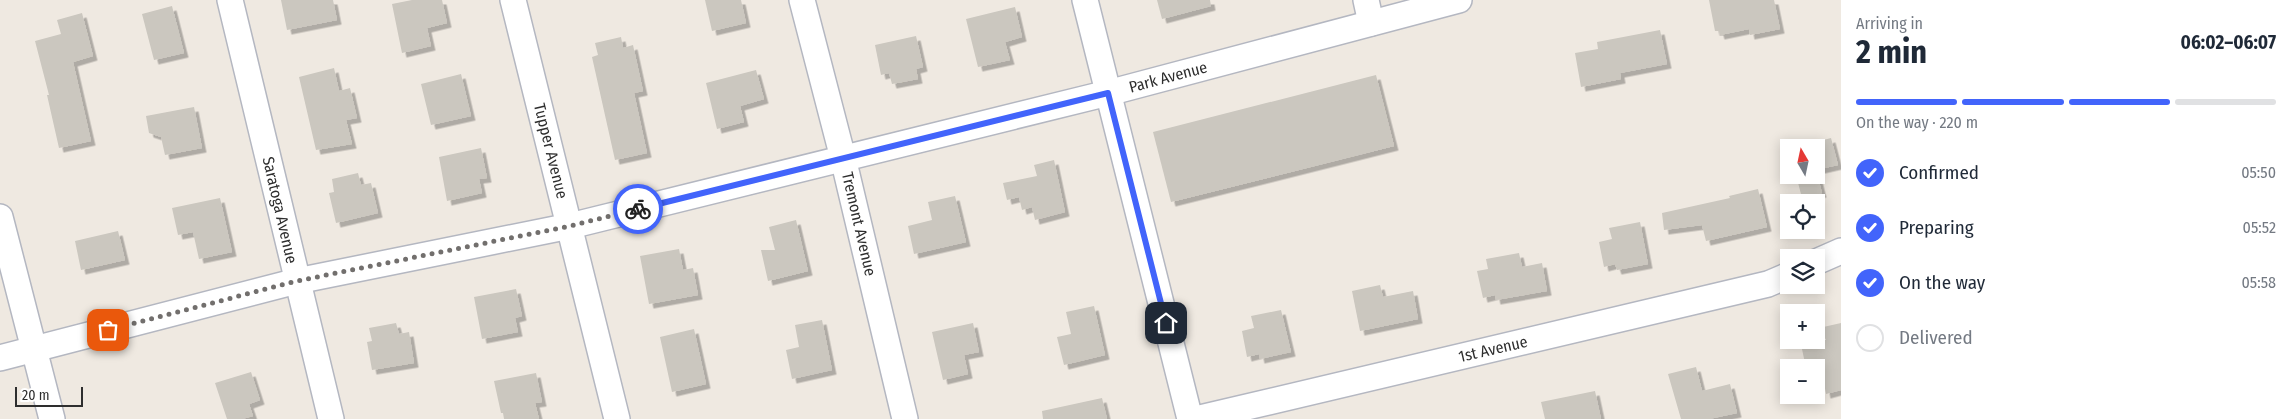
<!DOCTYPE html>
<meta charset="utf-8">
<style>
body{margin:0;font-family:"Fira Sans Condensed",sans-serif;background:#f6f6f7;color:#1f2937;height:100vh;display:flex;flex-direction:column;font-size:19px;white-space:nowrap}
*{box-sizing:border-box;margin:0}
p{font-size:16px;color:#747a83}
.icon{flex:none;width:28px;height:28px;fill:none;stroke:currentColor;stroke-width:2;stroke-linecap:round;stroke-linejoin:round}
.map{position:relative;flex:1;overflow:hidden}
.side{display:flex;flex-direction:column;background:#fff;width:450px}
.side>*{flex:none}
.needle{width:32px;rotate:351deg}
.tools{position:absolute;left:1780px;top:139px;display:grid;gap:10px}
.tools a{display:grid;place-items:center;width:45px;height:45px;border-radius:0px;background:#fff;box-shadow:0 2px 12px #0003;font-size:25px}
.scale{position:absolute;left:15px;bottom:12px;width:68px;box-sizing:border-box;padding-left:5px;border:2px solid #2e2e2e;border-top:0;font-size:14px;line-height:18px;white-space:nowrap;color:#2e2e2e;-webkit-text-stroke:4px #fff;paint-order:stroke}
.pin{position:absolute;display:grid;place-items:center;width:42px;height:42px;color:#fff;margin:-21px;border-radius:10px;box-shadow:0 2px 8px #0006}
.courier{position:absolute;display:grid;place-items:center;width:50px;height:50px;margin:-25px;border:4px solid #4264fb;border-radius:50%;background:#fff;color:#222;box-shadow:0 1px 6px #0007}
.overview em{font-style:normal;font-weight:700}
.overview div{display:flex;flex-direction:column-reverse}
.overview{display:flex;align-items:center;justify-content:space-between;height:85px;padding:0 15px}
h1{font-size:32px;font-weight:700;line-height:38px}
.bar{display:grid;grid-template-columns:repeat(4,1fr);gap:8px 5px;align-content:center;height:60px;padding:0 15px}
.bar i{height:6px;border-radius:4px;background:#e0e1e3}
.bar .selected{background:#4264fb}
.bar p{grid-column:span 4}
ol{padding:0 15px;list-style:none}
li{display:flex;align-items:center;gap:15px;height:55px}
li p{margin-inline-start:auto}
li .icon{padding:5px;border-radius:50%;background:#4264fb;color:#fff;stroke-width:4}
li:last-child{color:#747a83}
li i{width:28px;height:28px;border:2px solid #e0e1e3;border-radius:50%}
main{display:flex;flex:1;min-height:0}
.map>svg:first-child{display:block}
</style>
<main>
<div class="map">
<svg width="1841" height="419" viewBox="0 0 1841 419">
<defs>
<filter id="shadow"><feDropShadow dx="4.5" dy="4.5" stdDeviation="0" flood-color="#0004"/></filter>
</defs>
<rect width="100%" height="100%" fill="#efe9e1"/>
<g fill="#cbc7bf" filter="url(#shadow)">
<path d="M281 0H333L337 20 287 30Z"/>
<path d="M412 0H442L447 23 427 28 431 46 402 53 392 4Z"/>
<path d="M705 0H741L746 23 712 31Z"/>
<path d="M1157 0H1210L1211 6 1162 19Z"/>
<path d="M1709 0H1774L1780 29 1750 35 1749 29 1720 35 1719 31H1715Z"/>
<path d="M172 6 184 53 154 60 142 14Z"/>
<path d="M1015 7 1022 37 1005 42 1010 60 978 67 966 19Z"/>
<path d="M82 13 93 56 73 62 91 141 59 148 47 95H49L35 41 61 34 57 20Z"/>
<path d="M1660 30 1667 64 1620 73 1621 79 1581 87 1575 53 1598 49 1597 42Z"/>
<path d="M916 36 923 67 916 69 918 79 892 84 889 73 881 75 875 45Z"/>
<path d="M621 37 623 48 633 45 643 91 634 93 647 153 615 160 592 57 598 55 595 43Z"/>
<path d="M334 68 339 91 350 88 357 118 346 120 352 144 316 150 299 77Z"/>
<path d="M756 70 764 99 740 106 744 122 717 129 706 83Z"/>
<path d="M461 74 471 116 431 125 421 84Z"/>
<path d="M1376 75 1394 146 1171 202 1153 132Z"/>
<path d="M194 107 202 148 165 155 161 137 149 133 146 116Z"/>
<path d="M1831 138 1838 165 1816 170 1822 193 1802 198 1796 175H1816V148H1793Z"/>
<path d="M481 148 487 178 479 179 482 193 447 201 439 157Z"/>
<path d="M1054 160 1065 212 1035 220 1032 207 1022 210 1019 197 1007 200 1003 183 1037 176 1034 165Z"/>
<path d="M358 173 361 185 371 183 378 213 336 223 329 193 334 192 332 179Z"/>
<path d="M1758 189 1767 227 1706 241 1702 225 1664 230 1662 213 1730 198 1729 196Z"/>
<path d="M955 196 966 242 914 254 908 226 932 220 928 202Z"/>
<path d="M220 198 232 252 199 259 193 232 178 235 172 208Z"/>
<path d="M796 220 808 271 768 281 761 250H775L769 227Z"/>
<path d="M1640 222 1648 264 1617 270 1615 264 1604 267 1599 242 1612 239 1609 228Z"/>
<path d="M118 231 125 260 81 270 75 241Z"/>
<path d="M679 249 683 270 693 268 698 295 649 304 640 256Z"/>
<path d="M1519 253 1522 267 1542 263 1547 291 1496 300 1495 295 1483 298 1477 271 1488 269 1486 259Z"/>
<path d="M1380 285 1383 297 1413 291 1418 319 1360 331 1352 291Z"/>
<path d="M516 289 522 316 515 318 518 332 482 339 474 297Z"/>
<path d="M1094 306 1105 355 1064 365 1057 337 1071 334 1066 312Z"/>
<path d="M1281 310 1291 352 1260 359 1259 354 1247 357 1242 331 1254 328 1251 316Z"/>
<path d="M822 320 832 370 792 379 786 350 799 347 795 325Z"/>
<path d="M396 323 399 334 409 332 414 363 372 370 367 342 372 341 369 328Z"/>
<path d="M973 323 979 352 964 355 968 374 943 380 932 332Z"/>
<path d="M1841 323V390L1826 394 1824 383 1816 385V368H1806L1802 349 1815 346 1814 340H1826L1819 328Z"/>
<path d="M694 329 706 384 672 392 660 337Z"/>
<path d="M1696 367 1702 391 1730 384 1737 413 1709 419H1681L1668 374Z"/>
<path d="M251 372 260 400 249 404 253 416 242 419H227L215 383Z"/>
<path d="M536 373 542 402 535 403 539 419H504L503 413H501L494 381Z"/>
<path d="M1595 391 1601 419H1545L1541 402Z"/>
<path d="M1102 398 1107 419H1043L1042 411Z"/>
</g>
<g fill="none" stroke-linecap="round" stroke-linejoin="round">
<g stroke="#b4b7c1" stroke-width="28">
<g id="street">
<path d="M230 0 331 419"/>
<path d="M513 0 617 419"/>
<path d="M802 0 843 158 905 419"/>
<path d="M1085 0 1190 419"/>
<path d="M1366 0 1371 23"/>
<path d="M0 217 52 419"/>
<path d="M1816 262 1841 251"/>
<path d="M0 358 297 281 570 226 1108 93 1459 0"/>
<path d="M1196 419 1768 284 1789 275"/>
</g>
</g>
<use href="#street" stroke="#fff" stroke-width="25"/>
</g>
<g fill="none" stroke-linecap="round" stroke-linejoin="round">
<path stroke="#726f6d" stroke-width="5" stroke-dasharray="0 9" d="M108 330 297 281 570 226 638 209"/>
<path stroke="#4264fb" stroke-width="6" d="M638 209 1108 93 1166 323"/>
</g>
<g text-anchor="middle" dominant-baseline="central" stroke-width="4" stroke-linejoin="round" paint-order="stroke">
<g font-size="16" fill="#2e2e2e" stroke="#fff">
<text transform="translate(1168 77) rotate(-15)">Park Avenue</text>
<text transform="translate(551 151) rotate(76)">Tupper Avenue</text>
<text transform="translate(280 210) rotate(77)">Saratoga Avenue</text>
<text transform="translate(859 224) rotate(77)">Tremont Avenue</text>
<text transform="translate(1493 349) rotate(-13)">1st Avenue</text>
</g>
</g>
</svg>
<div class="tools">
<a><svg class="needle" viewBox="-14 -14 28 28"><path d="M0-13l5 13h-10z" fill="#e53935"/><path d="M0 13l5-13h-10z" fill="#747a83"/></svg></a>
<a><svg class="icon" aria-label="locate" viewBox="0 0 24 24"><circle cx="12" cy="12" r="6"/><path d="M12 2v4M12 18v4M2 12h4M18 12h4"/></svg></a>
<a><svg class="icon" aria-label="layers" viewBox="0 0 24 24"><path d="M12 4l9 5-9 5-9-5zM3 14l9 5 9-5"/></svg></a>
<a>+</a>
<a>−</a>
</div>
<div class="scale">20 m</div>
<div class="pin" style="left:108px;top:330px;background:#ea580c"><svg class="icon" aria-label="bag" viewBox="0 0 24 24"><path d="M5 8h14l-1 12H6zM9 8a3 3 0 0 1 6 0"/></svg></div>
<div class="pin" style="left:1166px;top:323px;background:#1f2937"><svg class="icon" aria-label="home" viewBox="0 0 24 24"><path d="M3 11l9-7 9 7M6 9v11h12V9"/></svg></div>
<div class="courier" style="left:638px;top:209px"><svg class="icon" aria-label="bike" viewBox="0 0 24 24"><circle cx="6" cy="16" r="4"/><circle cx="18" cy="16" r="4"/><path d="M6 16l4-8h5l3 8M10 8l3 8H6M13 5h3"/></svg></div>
</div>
<section class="side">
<div class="overview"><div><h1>2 min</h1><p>Arriving in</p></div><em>06:02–06:07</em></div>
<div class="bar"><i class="selected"></i><i class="selected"></i><i class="selected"></i><i></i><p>On the way · 220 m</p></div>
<ol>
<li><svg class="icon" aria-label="check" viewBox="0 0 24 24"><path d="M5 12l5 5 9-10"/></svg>Confirmed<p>05:50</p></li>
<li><svg class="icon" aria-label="check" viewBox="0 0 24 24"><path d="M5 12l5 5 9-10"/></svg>Preparing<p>05:52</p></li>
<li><svg class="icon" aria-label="check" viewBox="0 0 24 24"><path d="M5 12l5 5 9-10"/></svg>On the way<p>05:58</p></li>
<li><i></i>Delivered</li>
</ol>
</section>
</main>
